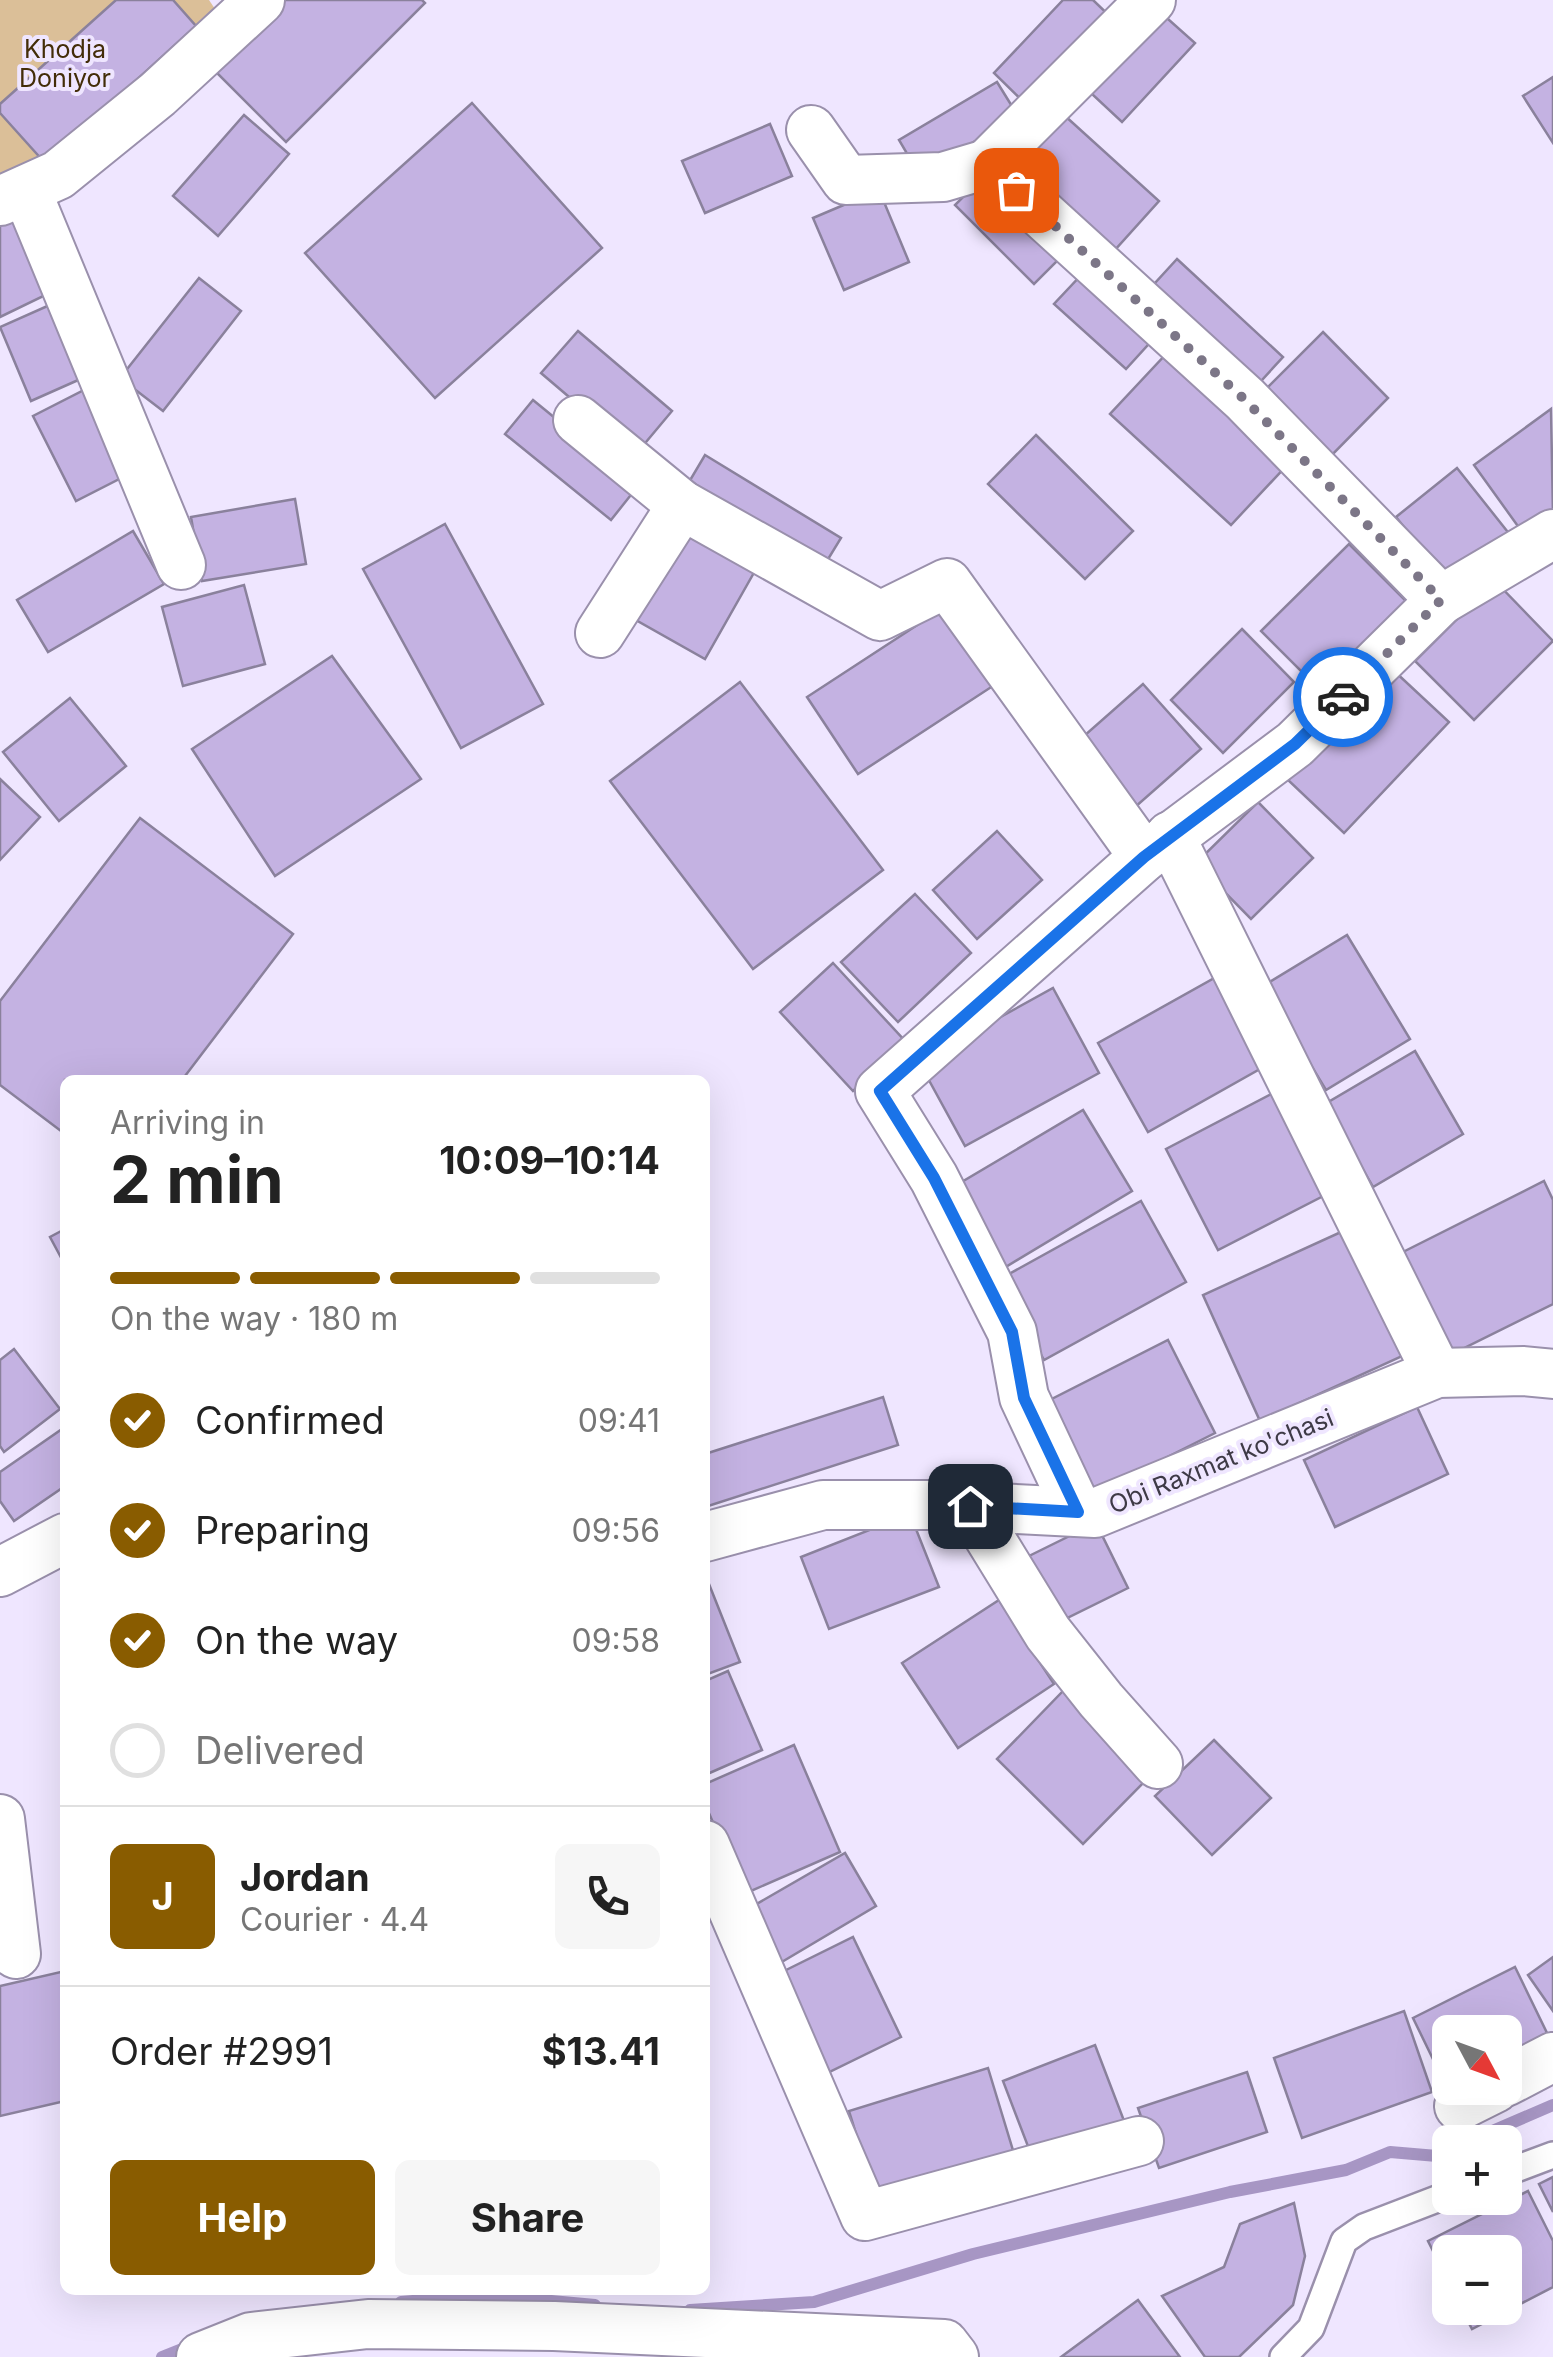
<!DOCTYPE html>
<meta charset="utf-8">
<style>
body{margin:0;font-family:Inter,sans-serif;background:#f6f6f6;color:#222;height:100vh;display:flex;flex-direction:column;font-size:38px;white-space:nowrap}
*{box-sizing:border-box;margin:0}
p{font-size:32px;color:#767676}
.icon{flex:none;width:55px;height:55px;fill:none;stroke:currentColor;stroke-width:2;stroke-linecap:round;stroke-linejoin:round}
.map{position:relative;flex:1;overflow:hidden}
.details{position:absolute;left:60px;top:1075px;width:650px;height:1220px;display:flex;flex-direction:column;background:#fff;border-radius:15px;box-shadow:0 10px 40px #0002}
.details>*{flex:none}
.needle{width:65px;rotate:131deg}
.tools{position:absolute;left:1432px;top:2015px;display:grid;gap:20px}
.tools a{display:grid;place-items:center;width:90px;height:90px;border-radius:15px;background:#fff;box-shadow:0 10px 40px #0002;font-size:50px}
.pin{position:absolute;display:grid;place-items:center;width:85px;height:85px;color:#fff;margin:-42px;border-radius:20px;box-shadow:0 5px 15px #0006}
.courier{position:absolute;display:grid;place-items:center;width:100px;height:100px;margin:-50px;border:8px solid #1a73e8;border-radius:50%;background:#fff;color:#222;box-shadow:0 2px 12px #0007}
.overview em{font-style:normal;font-weight:700}
.overview div{display:flex;flex-direction:column-reverse}
.overview{display:flex;align-items:center;justify-content:space-between;height:170px;padding:0 50px}
h1{font-size:65px;font-weight:700;line-height:75px}
.bar{display:grid;grid-template-columns:repeat(4,1fr);gap:15px 10px;align-content:center;height:120px;padding:0 50px}
.bar i{height:12px;border-radius:8px;background:#e0e0e0}
.bar .on{background:#895c00}
.bar p{grid-column:span 4}
.line{display:flex;align-items:center;gap:25px;padding:0 50px;border-top:2px solid #e0e0e0}
.line div{flex:1}
.round{display:grid;place-items:center;flex:none;width:105px;height:105px;border-radius:15px;background:#f6f6f6}
ol{padding:0 50px;list-style:none}
li{display:flex;align-items:center;gap:30px;height:110px}
li p{margin-inline-start:auto}
li .icon{padding:10px;border-radius:50%;background:#895c00;color:#fff;stroke-width:4}
li:last-child{color:#767676}
li i{width:55px;height:55px;border:5px solid #e0e0e0;border-radius:50%}
.primary-button{display:flex;gap:20px;margin-top:auto;padding:20px 50px}
.primary-button a{flex:1;height:115px;border-radius:15px;background:#895c00;color:#fff;font-size:40px;font-weight:700;line-height:115px;text-align:center}
.primary-button a+a{background:#f6f6f6;color:#222}
.map>svg:first-child{display:block}
</style>
<div class="map">
<svg width="1553" height="2357" viewBox="0 0 1553 2357">
<rect width="100%" height="100%" fill="#efe6ff"/>
<path fill="#dbbf98" d="M0 0H209L219 15 16 189 0 173Z"/>
<g fill="none" stroke-linecap="round" stroke-linejoin="round">
<g stroke="#a796c4" stroke-width="12">
<path d="M1467 2142 1553 2105"/>
<path d="M401 2302 485 2295 595 2305"/>
<path d="M690 2310 814 2302 973 2254 1230 2192 1346 2170 1390 2152 1437 2156 1450 2150"/>
<path d="M162 2357 192 2345"/>
</g>
</g>
<g fill="#c4b2e2" stroke="#8a819c" stroke-width="2.5">
<path d="M116 0H173L196 26 45 163 0 113V104Z"/>
<path d="M284 0H422L425 3 286 142 214 70Z"/>
<path d="M1063 0H1093L1117 23 1033 111 994 73Z"/>
<path d="M1150 3 1195 43 1122 122 1078 81Z"/>
<path d="M1553 77V143L1523 96Z"/>
<path d="M997 82 1018 116 919 174 899 140Z"/>
<path d="M472 103 602 248 435 398 305 253Z"/>
<path d="M1053 105 1159 201 1105 261 999 165Z"/>
<path d="M244 115 289 154 218 236 173 196Z"/>
<path d="M770 124 792 176 705 213 682 161Z"/>
<path d="M985 175 1064 254 1034 284 955 205Z"/>
<path d="M879 190 909 262 844 290 813 218Z"/>
<path d="M21 213 58 289 0 317V224Z"/>
<path d="M1177 259 1283 357 1251 392 1145 294Z"/>
<path d="M1085 271 1156 336 1126 369 1054 304Z"/>
<path d="M199 278 241 311 163 411 120 378Z"/>
<path d="M52 304 85 377 31 401 0 327Z"/>
<path d="M578 331 672 411 636 454 541 373Z"/>
<path d="M1323 332 1388 398 1327 460 1261 394Z"/>
<path d="M1168 352 1289 463 1231 525 1110 414Z"/>
<path d="M88 388 131 473 76 501 33 416Z"/>
<path d="M533 400 638 486 611 520 505 434Z"/>
<path d="M1551 409 1553 516 1525 536 1474 465Z"/>
<path d="M1036 435 1133 531 1085 579 988 484Z"/>
<path d="M705 455 841 538 819 574 683 492Z"/>
<path d="M1457 468 1511 536 1450 585 1396 517Z"/>
<path d="M295 499 306 564 202 581 191 517Z"/>
<path d="M682 518 760 562 705 659 627 615Z"/>
<path d="M445 524 543 704 461 748 363 569Z"/>
<path d="M133 531 164 584 48 652 17 600Z"/>
<path d="M1349 544 1409 604 1321 691 1261 631Z"/>
<path d="M1495 581 1553 641 1474 720 1415 661Z"/>
<path d="M244 585 265 664 183 686 162 607Z"/>
<path d="M948 605 999 682 858 774 807 697Z"/>
<path d="M1242 629 1294 682 1223 753 1171 700Z"/>
<path d="M332 656 421 779 275 876 192 749Z"/>
<path d="M1392 669 1449 722 1344 833 1288 780Z"/>
<path d="M740 682 883 870 753 969 610 781Z"/>
<path d="M1143 684 1201 749 1134 808 1076 743Z"/>
<path d="M70 698 126 766 59 821 3 752Z"/>
<path d="M0 779 40 817 0 860Z"/>
<path d="M1258 802 1313 858 1251 919 1196 863Z"/>
<path d="M140 818 293 934 182 1080H65V1134L0 1085V1001Z"/>
<path d="M997 831 1042 880 977 939 933 890Z"/>
<path d="M915 894 971 953 898 1022 841 962Z"/>
<path d="M1347 935 1410 1039 1326 1090 1263 986Z"/>
<path d="M833 963 906 1042 853 1091 780 1012Z"/>
<path d="M1218 976 1267 1065 1148 1132 1098 1043Z"/>
<path d="M1053 988 1099 1073 965 1146 919 1062Z"/>
<path d="M1415 1051 1463 1134 1373 1187 1325 1104Z"/>
<path d="M1281 1089 1333 1191 1218 1250 1166 1149Z"/>
<path d="M1083 1110 1132 1191 1004 1268 955 1186Z"/>
<path d="M1544 1181 1553 1200V1304L1454 1353 1403 1252Z"/>
<path d="M1141 1201 1186 1282 1044 1360 1000 1279Z"/>
<path d="M1352 1227 1409 1353 1260 1421 1203 1295Z"/>
<path d="M65 1229V1265L50 1237Z"/>
<path d="M1168 1340 1215 1433 1080 1501 1034 1408Z"/>
<path d="M14 1349 60 1409 4 1452 0 1446V1360Z"/>
<path d="M883 1397 898 1445 705 1507V1454Z"/>
<path d="M1417 1407 1448 1474 1335 1527 1304 1460Z"/>
<path d="M65 1427V1486L14 1521 0 1501V1472Z"/>
<path d="M910 1514 939 1587 829 1629 801 1557Z"/>
<path d="M1096 1523 1128 1588 1061 1621 1029 1556Z"/>
<path d="M705 1574 740 1662 705 1675Z"/>
<path d="M999 1600 1054 1684 958 1748 902 1663Z"/>
<path d="M728 1671 762 1750 705 1775V1681Z"/>
<path d="M1064 1690 1151 1775 1083 1844 997 1759Z"/>
<path d="M1214 1740 1271 1798 1212 1855 1155 1796Z"/>
<path d="M794 1745 840 1852 744 1894 705 1804V1784Z"/>
<path d="M845 1853 876 1906 775 1966 748 1909Z"/>
<path d="M853 1937 901 2037 819 2077 770 1978Z"/>
<path d="M1553 1957V2011L1528 1975Z"/>
<path d="M1515 1967 1549 2037 1505 2059V2032H1450V2087L1447 2088 1413 2018Z"/>
<path d="M65 1971V2101L0 2116V1986Z"/>
<path d="M1404 2011 1432 2092 1302 2138 1274 2058Z"/>
<path d="M1095 2045 1126 2126 1034 2162 1003 2081Z"/>
<path d="M988 2068 1015 2157 877 2201 849 2111Z"/>
<path d="M1247 2072 1267 2132 1159 2168 1138 2108Z"/>
<path d="M1553 2177V2212L1539 2184Z"/>
<path d="M1528 2191 1553 2241V2287L1472 2329 1461 2308H1505V2252H1450V2285L1428 2241Z"/>
<path d="M1294 2203 1305 2256 1293 2305 1239 2357H1205L1162 2296 1224 2267 1240 2224Z"/>
<path d="M1138 2300 1180 2357H1061Z"/>
</g>
<g fill="none" stroke-linecap="round" stroke-linejoin="round">
<g stroke="#9a90ac" stroke-width="30">
<g id="lane">
<path d="M1505 2173 1553 2155"/>
<path d="M1283 2357 1311 2328 1344 2241 1364 2227 1450 2194"/>
</g>
</g>
<g stroke="#9a90ac" stroke-width="52">
<g id="street">
<path d="M1151 0 987 164 1245 399 1441 600 1553 534"/>
<path d="M811 130 846 180 943 177 987 164"/>
<path d="M26 190 181 565"/>
<path d="M0 201 58 175 158 94 260 0"/>
<path d="M578 420 682 505 880 616 947 583 1144 857"/>
<path d="M600 633 682 505"/>
<path d="M1170 836 1437 1373"/>
<path d="M970 1506 1048 1633 1101 1700 1158 1764"/>
<path d="M1078 1512 1024 1397 1012 1332 934 1178 880 1091 1144 857 1295 744 1441 600"/>
<path d="M705 1537 823 1505H936L1095 1513 1437 1373 1524 1371 1553 1374"/>
<path d="M0 1572 65 1538"/>
<path d="M0 1819 16 1954"/>
<path d="M705 1845 865 2216 1139 2141"/>
<path d="M1505 2082 1553 2057"/>
<path d="M1459 2106 1495 2088"/>
<path d="M201 2357 251 2337 368 2324 554 2326 944 2344 954 2357"/>
</g>
</g>
<use href="#lane" stroke="#fff" stroke-width="25"/>
<use href="#street" stroke="#fff" stroke-width="48"/>
</g>
<g fill="none" stroke-linecap="round" stroke-linejoin="round">
<path stroke="#7c7687" stroke-width="10" stroke-dasharray="0 18" d="M1016 190 1245 400 1441 600 1343 697"/>
<path stroke="#1a73e8" stroke-width="12" d="M970 1506 1078 1512 1024 1398 1012 1332 934 1178 880 1091 1144 857 1295 744 1343 697"/>
</g>
<g text-anchor="middle" dominant-baseline="central" stroke-width="8" stroke-linejoin="round" paint-order="stroke">
<g font-size="25" fill="#432d08" stroke="#efe6ff">
<text x="65" y="49">Khodja<tspan x="65" dy="29">Doniyor</tspan></text>
</g>
<g font-size="25" fill="#3e3a46" stroke="#efe6ff">
<text transform="translate(1221 1461) rotate(-22)">Obi Raxmat ko'chasi</text>
</g>
</g>
</svg>
<div class="tools">
<a><svg class="needle" viewBox="-14 -14 28 28"><path d="M0-13l5 13h-10z" fill="#e53935"/><path d="M0 13l5-13h-10z" fill="#767676"/></svg></a>
<a>+</a>
<a>−</a>
</div>
<div class="pin" style="left:1016px;top:190px;background:#ea580c"><svg class="icon" aria-label="bag" viewBox="0 0 24 24"><path d="M5 8h14l-1 12H6zM9 8a3 3 0 0 1 6 0"/></svg></div>
<div class="pin" style="left:970px;top:1506px;background:#1f2937"><svg class="icon" aria-label="home" viewBox="0 0 24 24"><path d="M3 11l9-7 9 7M6 9v11h12V9"/></svg></div>
<div class="courier" style="left:1343px;top:697px"><svg class="icon" aria-label="car" viewBox="0 0 24 24"><path d="M5 17H2v-5l4-1 3-4h7l3 4 3 1v5h-3M9 17h6M6 11h13"/><circle cx="7" cy="17" r="2"/><circle cx="17" cy="17" r="2"/></svg></div>
<section class="details">
<div class="overview"><div><h1>2 min</h1><p>Arriving in</p></div><em>10:09–10:14</em></div>
<div class="bar"><i class="on"></i><i class="on"></i><i class="on"></i><i></i><p>On the way · 180 m</p></div>
<ol>
<li><svg class="icon" aria-label="check" viewBox="0 0 24 24"><path d="M5 12l5 5 9-10"/></svg>Confirmed<p>09:41</p></li>
<li><svg class="icon" aria-label="check" viewBox="0 0 24 24"><path d="M5 12l5 5 9-10"/></svg>Preparing<p>09:56</p></li>
<li><svg class="icon" aria-label="check" viewBox="0 0 24 24"><path d="M5 12l5 5 9-10"/></svg>On the way<p>09:58</p></li>
<li><i></i>Delivered</li>
</ol>
<div class="line" style="height:180px"><b class="round" style="background:#895c00;color:#fff">J</b><div><b>Jordan</b><p>Courier · 4.4</p></div><a class="round"><svg class="icon" aria-label="phone" viewBox="0 0 24 24"><path d="M5 4h4l2 5-3 2q2 4 5 5l2-3 5 2v4C11 20 4 13 5 4z"/></svg></a></div>
<div class="line" style="height:130px"><div>Order #2991</div><b>$13.41</b></div>
<div class="primary-button"><a>Help</a><a>Share</a></div>
</section>
</div>
